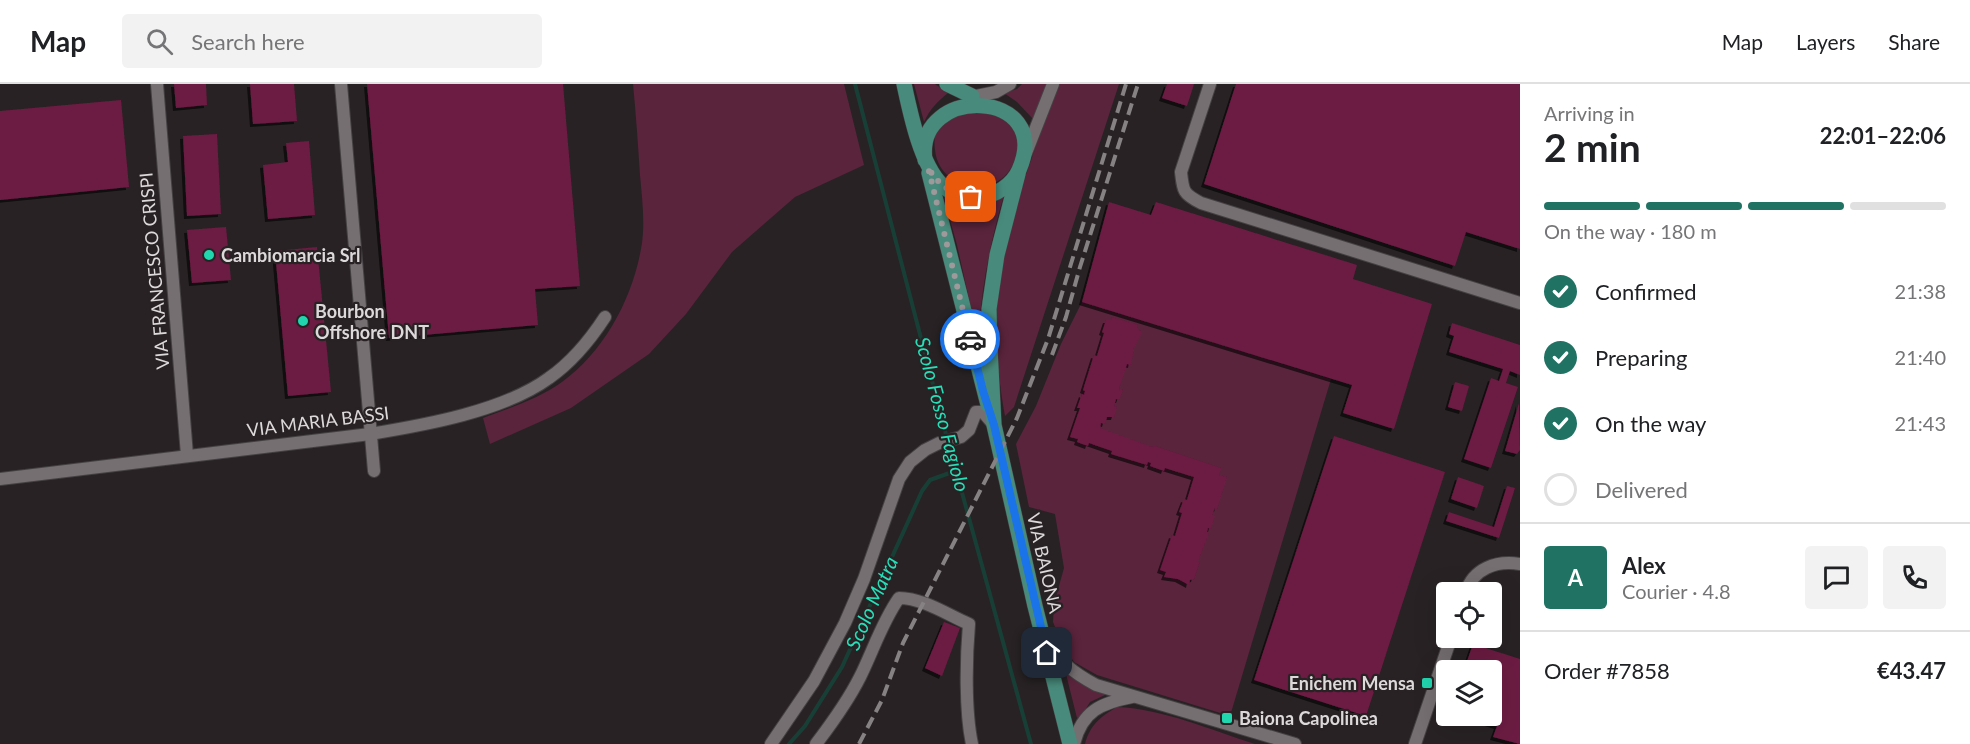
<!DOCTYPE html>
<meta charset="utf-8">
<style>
body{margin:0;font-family:Lato,sans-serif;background:#f2f2f2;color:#202124;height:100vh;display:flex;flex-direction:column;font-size:22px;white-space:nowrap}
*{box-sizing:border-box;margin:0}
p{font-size:20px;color:#757577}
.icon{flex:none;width:33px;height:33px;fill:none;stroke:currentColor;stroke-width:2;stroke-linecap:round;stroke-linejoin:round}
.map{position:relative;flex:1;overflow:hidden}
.drawer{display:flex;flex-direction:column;background:#fff;width:450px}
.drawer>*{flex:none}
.tools{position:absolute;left:1436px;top:498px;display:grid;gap:12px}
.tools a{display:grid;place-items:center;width:66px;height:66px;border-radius:6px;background:#fff;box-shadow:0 6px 24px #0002;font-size:30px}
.pin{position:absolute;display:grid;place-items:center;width:51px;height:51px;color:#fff;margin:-26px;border-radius:12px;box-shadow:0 3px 9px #0006}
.courier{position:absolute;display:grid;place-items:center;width:60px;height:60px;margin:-30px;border:4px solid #1a73e8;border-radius:50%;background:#fff;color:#222;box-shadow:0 2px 8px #0007}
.summary em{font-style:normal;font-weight:700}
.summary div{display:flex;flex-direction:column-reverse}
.summary{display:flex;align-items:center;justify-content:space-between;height:102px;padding:0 24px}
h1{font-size:39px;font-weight:700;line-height:45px}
.bar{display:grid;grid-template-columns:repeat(4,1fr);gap:9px 6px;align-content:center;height:72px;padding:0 24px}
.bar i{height:8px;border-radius:4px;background:#e0e0e0}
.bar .current{background:#207263}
.bar p{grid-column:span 4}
.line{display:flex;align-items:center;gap:15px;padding:0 24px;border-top:2px solid #e0e0e0}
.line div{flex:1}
.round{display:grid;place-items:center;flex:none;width:63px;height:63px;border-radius:6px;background:#f2f2f2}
ol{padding:0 24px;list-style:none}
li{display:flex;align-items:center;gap:18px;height:66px}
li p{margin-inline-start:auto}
li .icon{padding:6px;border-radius:50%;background:#207263;color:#fff;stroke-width:4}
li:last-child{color:#757577}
li i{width:33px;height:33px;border:3px solid #e0e0e0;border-radius:50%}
header{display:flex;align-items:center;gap:36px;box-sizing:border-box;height:84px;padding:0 30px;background:#fff;border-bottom:2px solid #e0e0e0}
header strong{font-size:28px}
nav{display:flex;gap:33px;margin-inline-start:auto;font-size:21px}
.search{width:420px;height:54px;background:#f2f2f2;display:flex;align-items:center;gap:15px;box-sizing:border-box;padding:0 21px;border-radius:6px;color:#757577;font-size:22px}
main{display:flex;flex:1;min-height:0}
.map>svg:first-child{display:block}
</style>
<header>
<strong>Map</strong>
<div class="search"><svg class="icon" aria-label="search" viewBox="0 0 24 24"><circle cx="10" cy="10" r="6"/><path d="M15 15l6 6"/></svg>Search here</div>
<nav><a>Map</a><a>Layers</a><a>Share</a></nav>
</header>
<main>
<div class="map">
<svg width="1520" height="660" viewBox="0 0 1520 660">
<defs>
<filter id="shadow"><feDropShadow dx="-3" dy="3" stdDeviation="0" flood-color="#0009"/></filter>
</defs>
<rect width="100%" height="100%" fill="#282224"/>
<g fill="#5a243c">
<path d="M633 0H844L864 81 795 113 732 168 686 230 649 270 571 324 490 360 483 334C510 324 538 315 562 298 605 267 634 212 642 159 645 137 642 113 640 91 638 61 636 30 633 0Z"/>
<path d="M914 0H935L948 9C937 18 930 25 924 38Z"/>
<path d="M1022 0H1046L1033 35 1017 18 1004 9 1017 5Z"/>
<path d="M1058 0H1119L1014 323 1005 332C998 293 992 236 998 196 1008 131 1037 62 1058 0Z"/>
<path d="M957 23 1008 32C1011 39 1019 50 1019 57 1019 62 1017 67 1016 71 1006 117 940 111 935 66 934 59 934 50 938 43 942 36 951 29 957 23Z"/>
<path d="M942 107 1004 111C991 156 982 199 979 246H976L957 161Z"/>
<path d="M1082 218 1331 295 1230 632 1097 591 1074 578 1062 560 1053 538 1054 520 1064 484 1055 430 1029 423 1016 360 1036 322 1061 260Z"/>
<path d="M1066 590 1083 601 1104 608 1105 611 1090 618 1082 631 1077 634Z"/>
<path d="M1117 623C1164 625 1210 646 1255 660H1085C1090 641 1101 632 1117 623Z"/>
</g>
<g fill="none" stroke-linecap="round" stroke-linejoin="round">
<g stroke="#183f35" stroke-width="4">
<path d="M855 0 944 343 1031 660"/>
<path d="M789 660 805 642 842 583 922 407 930 396 955 387"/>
</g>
</g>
<g fill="#6c1b42" filter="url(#shadow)">
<path d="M174 0H206L207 21 176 24Z"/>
<path d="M250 0H294L297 37 253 40Z"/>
<path d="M367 0H563L580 202 535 205 538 241 389 254Z"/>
<path d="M1167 0H1194L1187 22 1162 14Z"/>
<path d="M1236 0H1520V165L1466 148 1455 182 1204 100Z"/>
<path d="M121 16 129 103 0 116V27Z"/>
<path d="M217 50 221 130 187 132 183 52Z"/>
<path d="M309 57 315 131 268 135 263 81 288 78 286 59Z"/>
<path d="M1109 118 1151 131 1156 118 1357 181 1353 195 1432 220 1394 345 1343 329 1352 301 1082 218Z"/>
<path d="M226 143 231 196 192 199 187 146Z"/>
<path d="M317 163 331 308 288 312 275 167Z"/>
<path d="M1112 233 1138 241 1137 244 1142 248 1134 264 1131 281 1127 280 1119 305 1123 306 1119 316 1116 315 1114 322 1117 323 1114 333H1107L1105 340 1101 339 1100 344 1152 363 1155 362 1221 384 1219 391 1227 393 1217 425 1215 424 1212 431H1215L1211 445 1208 444 1207 448 1209 449 1198 477H1200L1194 495 1190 496 1189 501 1178 495 1164 493 1166 488 1160 486 1172 451 1175 452 1182 429 1179 428 1184 415 1187 416 1194 393 1165 384 1164 387 1150 382 1151 379 1148 378 1147 381 1111 370 1112 367 1089 359 1088 362 1077 358 1078 355 1070 353 1080 324H1077L1082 310 1084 311 1085 307 1083 306 1094 271 1097 272 1104 249 1102 248 1106 236H1111Z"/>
<path d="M1452 239 1520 261V291L1510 287 1506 299 1518 303 1491 384 1464 375 1491 294 1499 297 1503 285 1449 268 1454 252 1449 250Z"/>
<path d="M1455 298 1469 302 1462 327 1448 323Z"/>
<path d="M1519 319 1520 366 1517 370 1505 367Z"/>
<path d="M1334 352 1445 388 1366 632 1254 596Z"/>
<path d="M1458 393 1484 402 1477 424 1451 415Z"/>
<path d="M1507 402 1515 404 1499 454 1446 437 1449 428 1494 443Z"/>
<path d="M944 538 960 544 942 592 925 584Z"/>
<path d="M1473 560 1520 575V660L1493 653 1497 642 1466 632H1491V586H1464Z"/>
</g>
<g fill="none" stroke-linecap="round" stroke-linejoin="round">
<g stroke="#454143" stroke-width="14">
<g id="minor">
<path d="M157 0 187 371"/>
<path d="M341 0 374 387"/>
<path d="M1210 0 1181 88C1183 107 1183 110 1201 119L1520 219"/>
<path d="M976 12 996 8 1010 0"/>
<path d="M1026 69 1053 0"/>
<path d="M0 395 370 350C425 341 504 327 549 294 572 278 590 256 605 233"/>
<path d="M1466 508C1473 485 1496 476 1520 480"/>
<path d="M1046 555C1061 579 1072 588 1096 601L1295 660"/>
<path d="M771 660 814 597 845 539 864 495 899 395 910 378 925 366 939 359 961 353 969 346 976 328H983L994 341"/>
<path d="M816 660C832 639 848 617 860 593 873 567 882 538 899 514 923 514 948 531 969 540 966 575 965 627 972 660"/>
<path d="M1074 660C1082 627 1101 619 1132 613"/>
<path d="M1415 660 1451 554"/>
</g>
</g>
<g stroke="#454143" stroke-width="16">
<g id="major">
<path d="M904 0C910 28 921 82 942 101 952 111 966 114 980 113 996 112 1013 100 1019 86 1055 4 914 0 925 76"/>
<path d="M947 0 972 12"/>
<path d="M929 89 988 321"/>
<path d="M1018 90 997 171 989 225 990 264 994 341 1035 522 1070 660"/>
</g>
</g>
<use href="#minor" stroke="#766f72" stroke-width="12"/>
<use href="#major" stroke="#488b7c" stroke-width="15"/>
<g stroke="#868183" stroke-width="4" stroke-dasharray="12 6" stroke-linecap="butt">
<path d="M1052 271 1066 233 1080 183 1138 0"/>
<path d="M859 660 882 616 903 559 1017 334 1048 255 1126 0"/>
</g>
</g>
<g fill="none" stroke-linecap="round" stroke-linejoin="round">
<path stroke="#9e999b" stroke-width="6" stroke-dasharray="0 10.8" d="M970 255 928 83C938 101 950 109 971 113"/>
<path stroke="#1a73e8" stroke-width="8" d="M970 255 983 307 994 341 1047 569"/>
</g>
<g fill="#21d5af" stroke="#282224" stroke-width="2">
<circle cx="209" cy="171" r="6"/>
<circle cx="303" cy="237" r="6"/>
<rect x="1421" y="593" width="12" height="12" rx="3"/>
<rect x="1221" y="628" width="12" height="12" rx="3"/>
</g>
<g text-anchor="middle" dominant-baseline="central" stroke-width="4.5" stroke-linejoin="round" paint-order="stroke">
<g font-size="18" font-weight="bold" fill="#ddd9db" stroke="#282224" text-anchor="start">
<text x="221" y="171">Cambiomarcia Srl</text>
<text x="315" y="227">Bourbon<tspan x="315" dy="21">Offshore DNT</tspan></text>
<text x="1415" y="599" text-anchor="end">Enichem Mensa</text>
<text x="1239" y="634">Baiona Capolinea</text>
</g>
<g font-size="18" fill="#ddd9db" stroke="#282224">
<text transform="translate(154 187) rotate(-95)">VIA FRANCESCO CRISPI</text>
<text transform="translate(318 337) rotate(-7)">VIA MARIA BASSI</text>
<text transform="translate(1045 479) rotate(77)">VIA BAIONA</text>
</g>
<g font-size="20" font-style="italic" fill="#25e0b9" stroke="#282224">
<text transform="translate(943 330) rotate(75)">Scolo Fosso Fagiolo</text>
<text transform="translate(871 519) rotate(-66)">Scolo Matra</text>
</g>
</g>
</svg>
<div class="tools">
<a><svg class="icon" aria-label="locate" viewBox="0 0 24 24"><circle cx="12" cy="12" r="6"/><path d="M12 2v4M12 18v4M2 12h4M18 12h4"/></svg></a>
<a><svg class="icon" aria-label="layers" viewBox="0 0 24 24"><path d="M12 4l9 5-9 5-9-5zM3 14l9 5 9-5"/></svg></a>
</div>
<div class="pin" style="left:971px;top:113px;background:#ea580c"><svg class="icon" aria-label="bag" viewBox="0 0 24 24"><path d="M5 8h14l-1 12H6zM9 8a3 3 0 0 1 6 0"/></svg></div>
<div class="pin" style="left:1047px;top:569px;background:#1f2937"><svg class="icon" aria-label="home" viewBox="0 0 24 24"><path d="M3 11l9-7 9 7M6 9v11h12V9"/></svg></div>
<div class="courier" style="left:970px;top:255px"><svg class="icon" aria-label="car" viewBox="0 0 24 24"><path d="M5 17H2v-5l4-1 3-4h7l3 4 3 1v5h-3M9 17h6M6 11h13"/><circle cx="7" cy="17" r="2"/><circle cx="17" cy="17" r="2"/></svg></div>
</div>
<section class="drawer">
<div class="summary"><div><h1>2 min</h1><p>Arriving in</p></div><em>22:01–22:06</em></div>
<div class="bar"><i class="current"></i><i class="current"></i><i class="current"></i><i></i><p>On the way · 180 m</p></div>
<ol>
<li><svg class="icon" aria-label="check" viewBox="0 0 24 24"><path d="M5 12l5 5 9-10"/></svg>Confirmed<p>21:38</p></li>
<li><svg class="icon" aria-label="check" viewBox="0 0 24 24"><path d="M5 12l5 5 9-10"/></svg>Preparing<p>21:40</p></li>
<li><svg class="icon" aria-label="check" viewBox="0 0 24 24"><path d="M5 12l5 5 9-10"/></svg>On the way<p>21:43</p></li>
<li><i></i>Delivered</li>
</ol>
<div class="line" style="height:108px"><b class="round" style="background:#207263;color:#fff">A</b><div><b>Alex</b><p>Courier · 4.8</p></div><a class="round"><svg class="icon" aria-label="chat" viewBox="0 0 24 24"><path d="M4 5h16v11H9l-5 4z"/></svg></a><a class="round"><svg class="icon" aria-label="phone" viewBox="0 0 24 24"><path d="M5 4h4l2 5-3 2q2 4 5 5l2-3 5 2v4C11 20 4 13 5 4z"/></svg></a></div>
<div class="line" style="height:78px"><div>Order #7858</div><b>€43.47</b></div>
</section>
</main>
